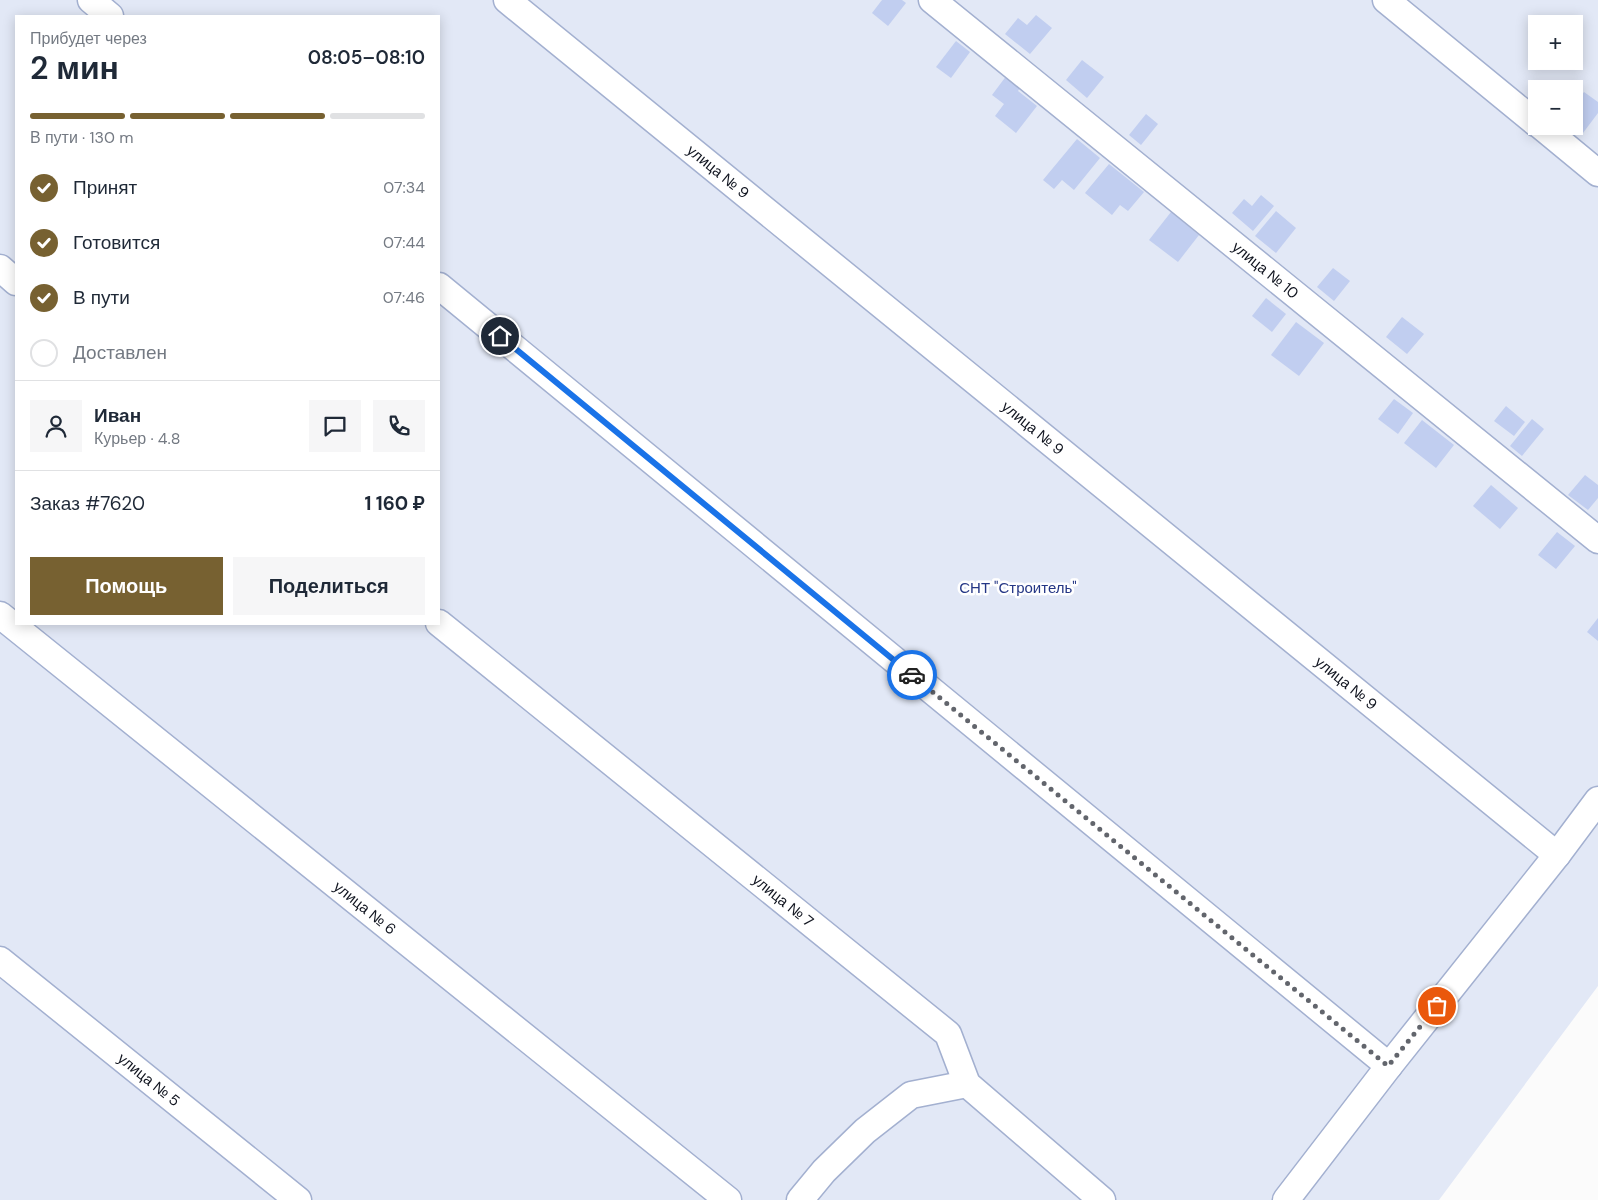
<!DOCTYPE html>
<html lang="ru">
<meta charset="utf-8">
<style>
body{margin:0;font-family:"DM Sans",sans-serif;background:#f6f6f7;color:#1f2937;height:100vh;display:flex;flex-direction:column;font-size:19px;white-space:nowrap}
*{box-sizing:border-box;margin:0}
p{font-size:16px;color:#747a83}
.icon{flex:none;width:28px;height:28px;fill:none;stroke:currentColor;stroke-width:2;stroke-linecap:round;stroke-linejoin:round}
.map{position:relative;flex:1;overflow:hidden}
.side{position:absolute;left:15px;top:15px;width:425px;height:610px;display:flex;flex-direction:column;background:#fff;border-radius:0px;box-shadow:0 2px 12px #0003}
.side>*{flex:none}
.controls{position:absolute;left:1528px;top:15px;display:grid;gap:10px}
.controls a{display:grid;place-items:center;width:55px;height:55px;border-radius:0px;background:#fff;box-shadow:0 2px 12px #0003;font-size:25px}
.pin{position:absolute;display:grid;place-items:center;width:42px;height:42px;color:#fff;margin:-21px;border:2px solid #fff;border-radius:50%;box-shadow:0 1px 5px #0007}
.courier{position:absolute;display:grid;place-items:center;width:50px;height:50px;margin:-25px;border:4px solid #1a73e8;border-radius:50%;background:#fff;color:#222;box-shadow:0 1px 6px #0007}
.head em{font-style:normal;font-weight:600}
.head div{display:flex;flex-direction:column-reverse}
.head{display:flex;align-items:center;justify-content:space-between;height:85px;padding:0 15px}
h1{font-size:32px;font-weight:600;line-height:38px}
.bar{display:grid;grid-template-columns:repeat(4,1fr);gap:8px 5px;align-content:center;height:60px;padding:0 15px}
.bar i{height:6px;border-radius:4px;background:#e0e1e3}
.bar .selected{background:#776131}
.bar p{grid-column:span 4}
.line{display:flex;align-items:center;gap:12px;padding:0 15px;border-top:1px solid #e0e1e3}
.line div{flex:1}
.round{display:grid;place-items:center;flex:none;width:52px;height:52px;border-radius:0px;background:#f6f6f7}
ol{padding:0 15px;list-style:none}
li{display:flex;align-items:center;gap:15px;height:55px}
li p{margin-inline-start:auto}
li .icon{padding:5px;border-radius:50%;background:#776131;color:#fff;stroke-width:4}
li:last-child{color:#747a83}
li i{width:28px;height:28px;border:2px solid #e0e1e3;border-radius:50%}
.primary-button{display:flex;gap:10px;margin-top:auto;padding:10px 15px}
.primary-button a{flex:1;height:58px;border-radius:0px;background:#776131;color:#fff;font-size:20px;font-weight:600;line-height:58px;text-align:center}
.primary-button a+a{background:#f6f6f7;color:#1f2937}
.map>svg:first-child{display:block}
</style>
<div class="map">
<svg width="1598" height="1200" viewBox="0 0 1598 1200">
<rect width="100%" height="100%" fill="#fbfbfb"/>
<path fill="#e2e8f6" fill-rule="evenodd" d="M0 0H1598V986L1439 1200H0ZM16 16H439V624H16ZM1536 24H1574V61H1536ZM1536 89H1574V126H1536Z"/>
<g fill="#c1cef0">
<path d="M882 0H902L906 3 888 26 872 13Z"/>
<path d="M1036 15 1052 28 1030 54 1005 34 1018 18 1027 25Z"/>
<path d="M956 41 970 52 951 78 936 67Z"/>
<path d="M1082 60 1104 77 1087 98 1066 80Z"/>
<path d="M1007 75 1021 86 1018 91 1037 106 1016 133 995 116 1004 104 992 95Z"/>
<path d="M1584 92 1598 102V113L1583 133 1574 126V105Z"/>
<path d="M1146 114 1158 124 1141 145 1129 135Z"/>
<path d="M1077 139 1100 158 1074 190 1062 180 1054 189 1043 180Z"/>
<path d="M1109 164 1144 192 1128 211 1120 205 1112 215 1085 193Z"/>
<path d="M1261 195 1274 206 1253 231 1232 213 1244 199 1252 206Z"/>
<path d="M1276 211 1296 228 1276 253 1255 236Z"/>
<path d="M1171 212 1199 235 1178 262 1149 240Z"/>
<path d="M1333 268 1350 281 1334 301 1317 287Z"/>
<path d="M1266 298 1286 314 1272 332 1252 316Z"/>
<path d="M1402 317 1424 334 1407 354 1386 337Z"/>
<path d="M1296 322 1324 343 1299 376 1271 355Z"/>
<path d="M1394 399 1413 413 1398 434 1378 419Z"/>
<path d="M1506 406 1525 422 1514 436 1494 421Z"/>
<path d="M1532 419 1544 429 1522 456 1510 446Z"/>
<path d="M1422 420 1454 445 1436 468 1404 443Z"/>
<path d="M1585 475 1598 485V498L1588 510 1568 495Z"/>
<path d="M1491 485 1518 508 1500 529 1473 506Z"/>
<path d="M1557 532 1575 546 1556 569 1538 555Z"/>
<path d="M1598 618V641L1587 632Z"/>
</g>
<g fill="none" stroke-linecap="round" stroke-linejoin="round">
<g stroke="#a3b0d0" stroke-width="29">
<g id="minor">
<path d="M91 0 110 16"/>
<path id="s1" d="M507 0 1557 855"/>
<path id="s2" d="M932 0 1598 540"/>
<path d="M1386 0 1536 123"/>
<path d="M1541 126 1598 173"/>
<path d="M0 268 16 282"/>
<path d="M439 286 1389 1066"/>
<path id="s3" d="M0 615 728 1200"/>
<path id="s4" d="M439 623 948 1034 967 1084 1102 1200"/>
<path id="s5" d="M0 960 298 1200"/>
<path d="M800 1200 824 1171 865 1131 911 1095 967 1084"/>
<path d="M1286 1200 1389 1066 1557 855 1598 800"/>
</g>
</g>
<use href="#minor" stroke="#fff" stroke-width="26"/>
</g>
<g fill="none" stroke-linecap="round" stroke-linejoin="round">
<path stroke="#62656c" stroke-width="5" stroke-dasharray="0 9" d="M912 675 1388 1066 1437 1006"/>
<path stroke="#1a73e8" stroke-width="6" d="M500 336 912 675"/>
</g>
<g text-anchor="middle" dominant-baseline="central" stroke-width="5" stroke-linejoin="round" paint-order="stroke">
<g font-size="15" fill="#10141f" stroke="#fff">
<text stroke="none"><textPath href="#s1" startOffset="272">улица № 9</textPath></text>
<text stroke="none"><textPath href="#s2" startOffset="429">улица № 10</textPath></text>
<text stroke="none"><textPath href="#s1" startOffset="678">улица № 9</textPath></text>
<text stroke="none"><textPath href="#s1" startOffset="1082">улица № 9</textPath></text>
<text stroke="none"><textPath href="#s4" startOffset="442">улица № 7</textPath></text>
<text stroke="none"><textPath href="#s3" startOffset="468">улица № 6</textPath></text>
<text stroke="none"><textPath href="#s5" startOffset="191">улица № 5</textPath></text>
</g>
<g font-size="15" fill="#243685" stroke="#fff">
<text x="1018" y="588">СНТ "Строитель"</text>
</g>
</g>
</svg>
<div class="controls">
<a>+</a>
<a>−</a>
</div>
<div class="pin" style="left:1437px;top:1006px;background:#ea580c"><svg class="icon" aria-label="bag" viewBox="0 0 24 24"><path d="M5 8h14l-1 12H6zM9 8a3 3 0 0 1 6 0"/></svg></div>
<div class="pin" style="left:500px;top:336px;background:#1f2937"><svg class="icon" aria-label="home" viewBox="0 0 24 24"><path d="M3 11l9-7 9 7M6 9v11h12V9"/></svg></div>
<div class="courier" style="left:912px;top:675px"><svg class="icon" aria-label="car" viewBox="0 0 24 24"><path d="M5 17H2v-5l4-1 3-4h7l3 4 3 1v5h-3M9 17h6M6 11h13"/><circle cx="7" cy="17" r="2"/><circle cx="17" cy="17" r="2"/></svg></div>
<section class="side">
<div class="head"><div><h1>2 мин</h1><p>Прибудет через</p></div><em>08:05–08:10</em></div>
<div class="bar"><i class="selected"></i><i class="selected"></i><i class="selected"></i><i></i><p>В пути · 130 m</p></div>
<ol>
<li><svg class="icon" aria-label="check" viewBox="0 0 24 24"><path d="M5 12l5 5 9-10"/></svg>Принят<p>07:34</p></li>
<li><svg class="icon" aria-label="check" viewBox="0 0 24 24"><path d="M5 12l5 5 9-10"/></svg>Готовится<p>07:44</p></li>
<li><svg class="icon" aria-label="check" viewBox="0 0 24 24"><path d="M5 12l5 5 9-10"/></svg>В пути<p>07:46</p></li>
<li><i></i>Доставлен</li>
</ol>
<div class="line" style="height:90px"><a class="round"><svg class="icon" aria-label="person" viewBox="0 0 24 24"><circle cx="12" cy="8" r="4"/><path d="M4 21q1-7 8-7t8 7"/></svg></a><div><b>Иван</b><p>Курьер · 4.8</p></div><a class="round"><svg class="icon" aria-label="chat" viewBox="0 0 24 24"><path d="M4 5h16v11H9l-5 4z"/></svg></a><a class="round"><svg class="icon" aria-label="phone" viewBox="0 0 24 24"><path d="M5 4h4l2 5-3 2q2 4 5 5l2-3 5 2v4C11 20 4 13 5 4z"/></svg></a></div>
<div class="line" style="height:65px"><div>Заказ #7620</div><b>1 160 ₽</b></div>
<div class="primary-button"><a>Помощь</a><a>Поделиться</a></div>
</section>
</div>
